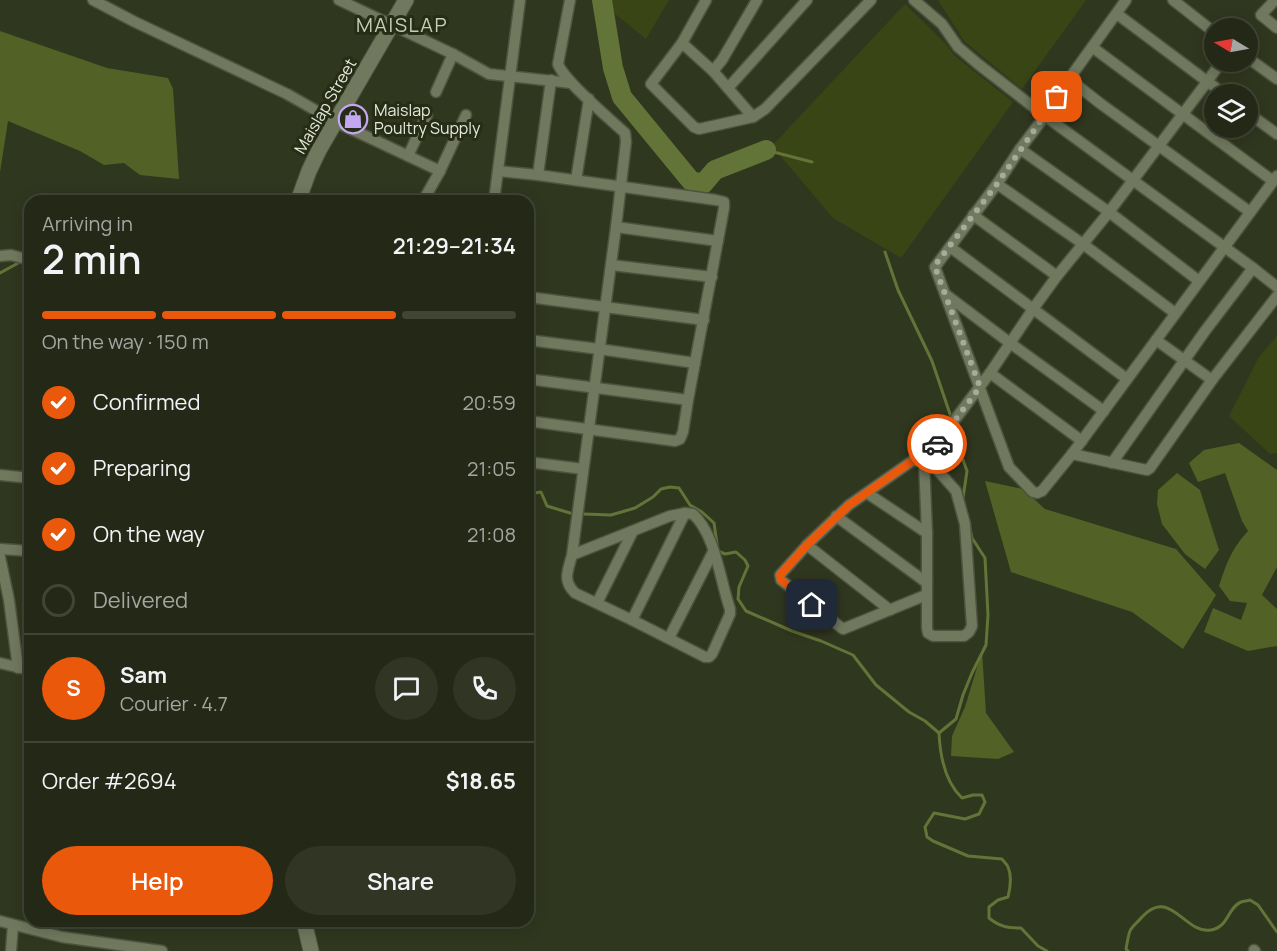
<!DOCTYPE html>
<meta charset="utf-8">
<style>
body{margin:0;font-family:Manrope,sans-serif;background:#303524;color:#f1f3f6;height:100vh;display:flex;flex-direction:column;font-size:22px;white-space:nowrap}
*{box-sizing:border-box;margin:0}
p{font-size:20px;color:#a3a6a1}
.icon{flex:none;width:33px;height:33px;fill:none;stroke:currentColor;stroke-width:2;stroke-linecap:round;stroke-linejoin:round}
.map{position:relative;flex:1;overflow:hidden}
.details{position:absolute;left:24px;top:195px;width:510px;height:732px;display:flex;flex-direction:column;background:#242917;border-radius:18px;box-shadow:0 3px 15px #0003,0 0 0 2px #414536}
.details>*{flex:none}
.needle{width:39px;rotate:280deg}
.buttons{position:absolute;left:1204px;top:18px;display:grid;gap:12px}
.buttons a{display:grid;place-items:center;width:54px;height:54px;border-radius:50%;background:#242917;box-shadow:0 3px 15px #0003,0 0 0 2px #414536;font-size:30px}
.pin{position:absolute;display:grid;place-items:center;width:51px;height:51px;color:#fff;margin:-26px;border-radius:12px;box-shadow:0 3px 9px #0006}
.courier{position:absolute;display:grid;place-items:center;width:60px;height:60px;margin:-30px;border:4px solid #ea580c;border-radius:50%;background:#fff;color:#222;box-shadow:0 2px 8px #0007}
.summary em{font-style:normal;font-weight:600}
.summary div{display:flex;flex-direction:column-reverse}
.summary{display:flex;align-items:center;justify-content:space-between;height:102px;padding:0 18px}
h1{font-size:39px;font-weight:600;line-height:45px}
.bar{display:grid;grid-template-columns:repeat(4,1fr);gap:9px 6px;align-content:center;height:72px;padding:0 18px}
.bar i{height:8px;border-radius:4px;background:#414536}
.bar .on{background:#ea580c}
.bar p{grid-column:span 4}
.line{display:flex;align-items:center;gap:15px;padding:0 18px;border-top:2px solid #414536}
.line div{flex:1}
.round{display:grid;place-items:center;flex:none;width:63px;height:63px;border-radius:32px;background:#303524}
ol{padding:0 18px;list-style:none}
li{display:flex;align-items:center;gap:18px;height:66px}
li p{margin-inline-start:auto}
li .icon{padding:6px;border-radius:50%;background:#ea580c;color:#fff;stroke-width:4}
li:last-child{color:#a3a6a1}
li i{width:33px;height:33px;border:3px solid #414536;border-radius:50%}
.cta{display:flex;gap:12px;margin-top:auto;padding:12px 18px}
.cta a{flex:1;height:69px;border-radius:36px;background:#ea580c;color:#fff;font-size:24px;font-weight:600;line-height:69px;text-align:center}
.cta a+a{background:#303524;color:#f1f3f6}
.map>svg:first-child{display:block}
</style>
<div class="map">
<svg width="1277" height="951" viewBox="0 0 1277 951">
<rect width="100%" height="100%" fill="#30371f"/>
<g fill="#394515">
<path d="M598 0H669L646 39Z"/>
<path d="M938 0H1086L1022 89 964 41Z"/>
<path d="M905 4 946 44 955 56 1013 102 901 258 833 218 772 146Z"/>
<path d="M1277 336V453L1270 454 1229 416 1259 357Z"/>
</g>
<g fill="#526125">
<path d="M0 31 107 68 168 78 173 89 179 179 140 175 124 163 104 165 80 151 8 121 0 172Z"/>
<path d="M1239 443 1277 470V567L1262 595 1277 609V646L1248 651 1204 632 1213 608 1241 620 1247 603 1230 601 1219 586C1227 562 1231 550 1248 531L1242 521 1225 473 1198 482 1189 463 1204 450Z"/>
<path d="M1177 473 1200 490 1219 550 1205 569 1185 554 1162 524 1157 504 1158 490Z"/>
<path d="M985 481 1023 489 1045 509 1176 549 1216 595 1183 649 1132 612 1011 572Z"/>
<path d="M982 651 986 713 1014 752 998 759 951 756 952 736 965 707Z"/>
</g>
<g fill="none" stroke-linecap="round" stroke-linejoin="round">
<g stroke="#637438" stroke-width="3">
<path d="M766 150 812 162"/>
<path d="M885 252 898 290 932 361 952 420"/>
<path d="M0 273 22 261"/>
<path d="M954 426 958 446 967 471 963 498"/>
<path d="M528 494 541 492 547 506 570 513"/>
<path d="M584 514 611 515 635 508 653 497 661 489 670 487 679 488 690 505 702 512 714 523 718 551 725 554 736 552 745 560 748 566 739 587 738 599 746 611 792 631 821 641 853 655 876 685 909 712 925 721 939 733C940 755 945 782 962 798L973 795H982L985 802 979 814 965 819 934 813 925 827 927 837 933 841 968 856 1002 859C1004 862 1007 864 1008 867 1012 876 1010 889 1008 897L998 900 989 907V918C1000 927 1008 928 1021 928L1038 946 1047 951"/>
<path d="M939 733 956 719 963 695 972 673 986 645 988 615 985 558 972 538 970 528"/>
<path d="M1128 951 1126 949C1127 944 1128 936 1130 931 1132 926 1139 921 1142 917 1170 886 1185 935 1211 930 1229 927 1227 908 1241 902 1244 901 1247 901 1250 900L1258 905 1277 932"/>
</g>
<path stroke="#637438" stroke-width="20" d="M602 0 613 68 622 97 691 181 703 184 715 170 766 150"/>
<g stroke="#4d533e" stroke-width="13">
<g id="minor">
<path d="M93 0 135 22 287 94 336 122 440 171"/>
<path d="M339 0 453 54 489 74 571 83"/>
<path d="M570 0 558 64C564 81 610 119 625 133L626 142 616 227 572 555C568 571 562 580 575 593L632 620 705 657H709L712 654 730 614V609C720 581 716 535 693 514L685 513 670 516 572 555"/>
<path d="M706 0 682 43 713 71 753 117"/>
<path d="M914 0 942 24 958 47 978 64 1045 116 1253 268 1277 287"/>
<path d="M1126 0 1069 79 1045 116 1020 149 997 184 935 267 1009 467 1033 492 1037 493 1042 491 1072 454 1277 176"/>
<path d="M1173 0 1215 33"/>
<path d="M1275 0 1261 15 1277 28"/>
<path d="M1117 14 1224 94"/>
<path d="M682 43 651 84 694 127 699 129 753 117 765 109 871 0"/>
<path d="M1092 47 1273 181"/>
<path d="M1248 58 1277 79"/>
<path d="M713 71 722 60 757 0"/>
<path d="M1069 79 1101 104 1250 212"/>
<path d="M728 88 807 0"/>
<path d="M436 92 453 54"/>
<path d="M1248 113 1277 134"/>
<path d="M1020 149 1109 212 1199 281"/>
<path d="M408 156 427 115"/>
<path d="M498 171 538 175 716 200 724 202V208L688 400 683 432 680 439 675 441 528 421"/>
<path d="M538 175 551 80"/>
<path d="M576 180 589 99"/>
<path d="M997 184 1083 244 1175 313"/>
<path d="M423 201 440 171 466 115"/>
<path d="M494 201 520 0"/>
<path d="M973 215 1057 276"/>
<path d="M616 227 718 241"/>
<path d="M950 247 1127 379"/>
<path d="M0 256 11 255 30 260"/>
<path d="M611 265 712 277"/>
<path d="M945 294 1010 343 1104 411"/>
<path d="M528 297 704 320"/>
<path d="M528 340 599 349 695 363"/>
<path d="M1156 340 1212 380"/>
<path d="M990 373 1082 441"/>
<path d="M528 379 688 400"/>
<path d="M1072 454 1142 469 1147 470 1150 468 1212 380 1277 296"/>
<path d="M528 462 583 469"/>
<path d="M1112 463 1205 331 1253 268"/>
<path d="M0 475 30 478"/>
<path d="M867 493 927 533"/>
<path d="M836 516 927 583"/>
<path d="M807 545 890 610"/>
<path d="M0 549 30 551"/>
<path d="M0 557 9 600 18 668"/>
<path d="M926 595 843 629 781 580 780 575 807 545 849 505 912 461H924L933 465 956 491 965 524 972 626 969 632 964 636H933L928 633 927 628V533L924 461 990 373 1033 309 1057 276 1109 212 1207 82 1221 62"/>
<path d="M597 603 633 531"/>
<path d="M632 620 685 513"/>
<path d="M669 638 713 552"/>
<path d="M0 663 30 670"/>
<path d="M0 921 62 937 162 951"/>
<path d="M1254 950 1255 951"/>
<path d="M11 951 13 925"/>
</g>
</g>
<g stroke="#4d533e" stroke-width="17">
<g id="secondary">
<path d="M298 201 309 171 319 150 406 0"/>
<path d="M304 921 311 951"/>
</g>
</g>
<use href="#minor" stroke="#70785e" stroke-width="10"/>
<use href="#secondary" stroke="#70785e" stroke-width="15"/>
</g>
<g fill="none" stroke-linecap="round" stroke-linejoin="round">
<path stroke="#a6ab9a" stroke-width="6" stroke-dasharray="0 10.8" d="M937 444 980 387 936 270V264L997 184 1057 97"/>
<path stroke="#ea580c" stroke-width="8" d="M812 605 781 580 780 575 807 545 849 505 912 461 924 460 937 444"/>
</g>
<defs>
<g id="shop-ring" transform="scale(1.5)"><circle r="9.5" fill="#262c15" stroke="#c4a7f1" stroke-width="1.5"/><path d="M-5-2.5h2.3a2.7 3.5 0 0 1 5.4 0H5L5.5 6h-11ZM-1.5-2.5h3a1.5 2.3 0 0 0-3 0Z" fill="#c4a7f1"/></g>
</defs>
<g fill-rule="evenodd">
<use href="#shop-ring" x="353" y="119"/>
</g>
<g text-anchor="middle" dominant-baseline="central" stroke-width="6" stroke-linejoin="round" paint-order="stroke">
<g font-size="16" fill="#e5eadc" stroke="#262c15">
<text transform="translate(325 106) rotate(-60)">Maislap Street</text>
</g>
<g font-size="16" fill="#e5eadc" stroke="#262c15" text-anchor="start">
<text x="374" y="110">Maislap<tspan x="374" dy="18">Poultry Supply</tspan></text>
</g>
<g font-size="20" letter-spacing="1.5" fill="#c5cfb2" stroke="#262c15">
<text x="402" y="24">MAISLAP</text>
</g>
</g>
</svg>
<div class="buttons">
<a><svg class="needle" viewBox="-14 -14 28 28"><path d="M0-13l5 13h-10z" fill="#e53935"/><path d="M0 13l5-13h-10z" fill="#a3a6a1"/></svg></a>
<a><svg class="icon" aria-label="layers" viewBox="0 0 24 24"><path d="M12 4l9 5-9 5-9-5zM3 14l9 5 9-5"/></svg></a>
</div>
<div class="pin" style="left:1057px;top:97px;background:#ea580c"><svg class="icon" aria-label="bag" viewBox="0 0 24 24"><path d="M5 8h14l-1 12H6zM9 8a3 3 0 0 1 6 0"/></svg></div>
<div class="pin" style="left:812px;top:605px;background:#1f2937"><svg class="icon" aria-label="home" viewBox="0 0 24 24"><path d="M3 11l9-7 9 7M6 9v11h12V9"/></svg></div>
<div class="courier" style="left:937px;top:444px"><svg class="icon" aria-label="car" viewBox="0 0 24 24"><path d="M5 17H2v-5l4-1 3-4h7l3 4 3 1v5h-3M9 17h6M6 11h13"/><circle cx="7" cy="17" r="2"/><circle cx="17" cy="17" r="2"/></svg></div>
<section class="details">
<div class="summary"><div><h1>2 min</h1><p>Arriving in</p></div><em>21:29–21:34</em></div>
<div class="bar"><i class="on"></i><i class="on"></i><i class="on"></i><i></i><p>On the way · 150 m</p></div>
<ol>
<li><svg class="icon" aria-label="check" viewBox="0 0 24 24"><path d="M5 12l5 5 9-10"/></svg>Confirmed<p>20:59</p></li>
<li><svg class="icon" aria-label="check" viewBox="0 0 24 24"><path d="M5 12l5 5 9-10"/></svg>Preparing<p>21:05</p></li>
<li><svg class="icon" aria-label="check" viewBox="0 0 24 24"><path d="M5 12l5 5 9-10"/></svg>On the way<p>21:08</p></li>
<li><i></i>Delivered</li>
</ol>
<div class="line" style="height:108px"><b class="round" style="background:#ea580c;color:#fff">S</b><div><b>Sam</b><p>Courier · 4.7</p></div><a class="round"><svg class="icon" aria-label="chat" viewBox="0 0 24 24"><path d="M4 5h16v11H9l-5 4z"/></svg></a><a class="round"><svg class="icon" aria-label="phone" viewBox="0 0 24 24"><path d="M5 4h4l2 5-3 2q2 4 5 5l2-3 5 2v4C11 20 4 13 5 4z"/></svg></a></div>
<div class="line" style="height:78px"><div>Order #2694</div><b>$18.65</b></div>
<div class="cta"><a>Help</a><a>Share</a></div>
</section>
</div>
